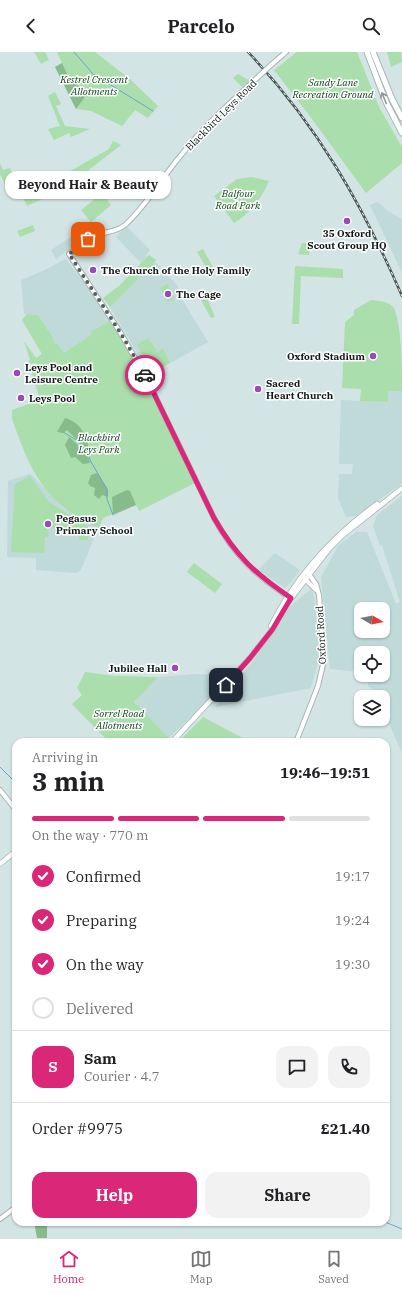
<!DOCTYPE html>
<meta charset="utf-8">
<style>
body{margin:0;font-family:"IBM Plex Serif",serif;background:#f2f2f2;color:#202124;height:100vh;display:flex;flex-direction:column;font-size:15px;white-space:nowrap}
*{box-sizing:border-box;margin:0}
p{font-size:13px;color:#757577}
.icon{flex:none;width:22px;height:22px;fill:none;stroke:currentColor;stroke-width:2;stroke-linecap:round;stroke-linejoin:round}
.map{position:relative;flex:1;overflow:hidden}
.panel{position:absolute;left:12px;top:686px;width:378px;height:488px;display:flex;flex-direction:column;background:#fff;border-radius:12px;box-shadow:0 1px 3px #0004}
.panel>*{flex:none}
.needle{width:26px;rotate:99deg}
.tools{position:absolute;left:354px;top:550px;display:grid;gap:8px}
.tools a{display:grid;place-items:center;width:36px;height:36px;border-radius:8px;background:#fff;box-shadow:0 1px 3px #0004;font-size:20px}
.pin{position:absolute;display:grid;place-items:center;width:34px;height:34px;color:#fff;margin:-17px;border-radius:8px;box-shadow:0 2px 6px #0006}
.courier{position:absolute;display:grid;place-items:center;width:40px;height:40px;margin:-20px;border:3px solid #db2777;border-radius:50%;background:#fff;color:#222;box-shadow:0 1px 5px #0007}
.bubble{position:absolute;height:28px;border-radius:12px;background:#fff;box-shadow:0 1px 3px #0004;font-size:13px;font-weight:700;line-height:28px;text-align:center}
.headline em{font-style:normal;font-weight:700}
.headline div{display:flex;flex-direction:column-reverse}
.headline{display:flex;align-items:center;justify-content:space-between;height:68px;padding:0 20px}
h1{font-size:26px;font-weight:700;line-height:30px}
.bar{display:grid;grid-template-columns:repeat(4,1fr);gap:6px 4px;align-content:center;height:48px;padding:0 20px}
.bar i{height:5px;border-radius:3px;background:#e0e0e0}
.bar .selected{background:#db2777}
.bar p{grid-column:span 4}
.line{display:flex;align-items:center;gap:10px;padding:0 20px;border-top:1px solid #e0e0e0}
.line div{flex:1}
.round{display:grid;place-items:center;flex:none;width:42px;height:42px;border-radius:12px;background:#f2f2f2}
ol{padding:0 20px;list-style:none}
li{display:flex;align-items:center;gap:12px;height:44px}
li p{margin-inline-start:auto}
li .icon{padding:4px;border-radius:50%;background:#db2777;color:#fff;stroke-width:4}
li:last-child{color:#757577}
li i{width:22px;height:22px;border:2px solid #e0e0e0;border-radius:50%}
.primary-button{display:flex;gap:8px;margin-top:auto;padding:8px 20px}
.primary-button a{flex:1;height:46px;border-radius:12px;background:#db2777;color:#fff;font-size:16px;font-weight:700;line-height:46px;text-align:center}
.primary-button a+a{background:#f2f2f2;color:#202124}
header{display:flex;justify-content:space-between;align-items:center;height:52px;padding:0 20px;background:#fff;font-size:18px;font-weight:700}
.tab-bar{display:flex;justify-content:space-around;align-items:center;height:56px;border-top:1px solid #e0e0e0;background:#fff;font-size:11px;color:#757577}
.tab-bar a{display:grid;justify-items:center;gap:2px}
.tab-bar .selected{color:#db2777}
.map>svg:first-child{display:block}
</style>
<header><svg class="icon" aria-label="back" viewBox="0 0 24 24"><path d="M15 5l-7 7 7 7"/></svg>Parcelo<svg class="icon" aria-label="search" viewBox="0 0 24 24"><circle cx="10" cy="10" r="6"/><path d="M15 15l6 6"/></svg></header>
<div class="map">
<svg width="402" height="1186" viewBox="0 0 402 1186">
<rect width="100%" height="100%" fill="#d3e4e4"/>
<g fill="#bfdad9" fill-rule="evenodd">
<path d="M378 150 388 159 402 167V221L370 153Z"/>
<path d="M89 173 93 179 56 207 51 198Z"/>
<path d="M126 174 150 198 146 204 147 205 141 211 116 185Z"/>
<path d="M65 207 67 208 82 228 109 269 92 279V283L64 301 57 291 55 292 52 288 54 287 38 263 24 262 21 228 47 217Z"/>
<path d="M155 210 177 233 183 249 208 290 154 320 147 307 142 309 110 255Z"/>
<path d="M388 339H402V432L355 464 346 465 338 446 339 422H352L353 412H339L341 348 388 350Z"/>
<path d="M29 422 32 423 63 456 98 475 87 504 80 519 76 521 36 518V506L7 505 8 429Z"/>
<path d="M402 444V701L383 658V645H377L374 638 368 634V623H383V601H361V620L330 617 321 525 338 494 356 480H367L396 552 400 550 382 493 380 494 373 474 377 463ZM361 557H383V579H361Z"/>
<path d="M275 501 300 518 290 531 285 536 258 518Z"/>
<path d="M311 537 314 544 319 594 318 610 311 636 215 655 253 609 287 557Z"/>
<path d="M195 622 214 623 215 626 229 625 198 658 169 686 134 650 158 625Z"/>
</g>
<g fill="#aadead">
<path d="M34 0H45L49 8 41 12Z"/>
<path d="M57 0H95L131 28 158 54 148 66 135 58 122 74 91 59 76 57 55 15 62 11Z"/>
<path d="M297 0H357L379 55 402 95V111L366 141 309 63 274 18Z"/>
<path d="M387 0H401L402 10 391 15Z"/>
<path d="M238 22 250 29 242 35 233 26Z"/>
<path d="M55 40 61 52 56 54 65 74 90 77 71 85 69 81 54 88 48 77 60 74 48 44Z"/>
<path d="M113 89 121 93 64 137 27 154 22 144 59 129 58 126 109 97Z"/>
<path d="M0 111 3 118 10 116 17 134 12 136 9 131 5 133 0 122Z"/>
<path d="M252 125 269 129C261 147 251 161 234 171L214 144 237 127Z"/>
<path d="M108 137 113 142 107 148 111 153 91 170 81 158Z"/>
<path d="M33 173 35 179 20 185 17 179Z"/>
<path d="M302 191H310L309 203 298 202Z"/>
<path d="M203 197 213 215 207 217 197 200Z"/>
<path d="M149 203 156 208 153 212 157 216 151 225 148 217 110 255 103 246 119 234Z"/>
<path d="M295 214 343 217V226L301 224 299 272H292Z"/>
<path d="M167 232 175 246 168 250 160 236Z"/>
<path d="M207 246 215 265 211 266 201 248Z"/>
<path d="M371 248C379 249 389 249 394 256 402 275 402 316 402 339H388V350L360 349 361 337 342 336 345 270 354 263V258Z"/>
<path d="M27 262 38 263 54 287 53 288 55 292 57 291 64 301 91 283 92 279 109 269C147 317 170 375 197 430L139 459 136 453 103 466 99 476C44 452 31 420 12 367V358L40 348 31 318 37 314 36 311 29 312 28 309 30 308 24 289 36 306 42 302 22 268Z"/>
<path d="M148 286 157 299 154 302 163 297 170 311 154 320 144 302 142 303 137 293Z"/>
<path d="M30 424 49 450 88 475V488H79V477L49 476 48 485H45L44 501 11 500 15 432Z"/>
<path d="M194 511 222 532 215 541 187 520Z"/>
<path d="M85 620 115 624 158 625 134 650 169 686 164 690H109L72 652 82 643 77 636Z"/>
<path d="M203 665 250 690H178Z"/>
</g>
<g fill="#88bb8c">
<path d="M62 11 68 24 87 42 76 57 55 15Z"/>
<path d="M65 366C80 370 88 384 89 400L67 378 63 381 57 380Z"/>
<path d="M69 385 87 401 90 411 83 412 75 405 71 406 65 393Z"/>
<path d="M97 421 108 438V445L102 443 99 447 94 443 95 436 90 434 88 431 91 423Z"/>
<path d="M127 438 130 439 136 453 113 463 112 445Z"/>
<path d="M34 1170H47V1186H37Z"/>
</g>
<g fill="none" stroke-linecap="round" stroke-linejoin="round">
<g stroke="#6da3ce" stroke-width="1">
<path d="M74 0 93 22 153 59"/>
<path d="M63 380 78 389 87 400 91 410 107 437V447L113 463"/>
<path d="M0 715 16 731"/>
<path d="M385 1170 402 1177"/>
</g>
<g stroke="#a6b6b5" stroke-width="6">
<g id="tertiary">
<path d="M271 13 286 0"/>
<path d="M257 26C231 50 204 74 182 102 162 125 148 152 125 173 115 181 105 179 94 184 85 188 77 196 69 202L120 280 147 327 214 466C235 504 254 522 290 546"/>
<path d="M304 526 316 538"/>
<path d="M296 690 318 634 324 608 319 543 316 532 308 521"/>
<path d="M0 738 16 758"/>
<path d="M0 1167 16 1155"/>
</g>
</g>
<g stroke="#a6b6b5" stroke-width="6">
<g id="secondary">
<path d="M271 574C296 524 333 484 377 452"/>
<path d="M172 690 250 606 272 578 286 553 329 497 343 483 401 437"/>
<path d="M0 812 16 799"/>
</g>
</g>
<g stroke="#a6b6b5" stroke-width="7">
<g id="trunk">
<path d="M367 0 386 50 402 81"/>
<path d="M373 0 392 47 402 66"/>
</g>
</g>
<use href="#tertiary" stroke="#fff" stroke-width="4"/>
<use href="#secondary" stroke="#fff" stroke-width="4.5"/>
<use href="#trunk" stroke="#fff" stroke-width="5"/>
<g stroke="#4b5555" stroke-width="2.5">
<path id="rail" d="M248 0C318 74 362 152 402 244"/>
</g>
<use href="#rail" stroke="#fff" stroke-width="1" stroke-dasharray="3" stroke-linecap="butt"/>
<g stroke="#a6b6b5" stroke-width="6" stroke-linecap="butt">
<path id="tertiary-bridge" d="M257 26 271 13"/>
</g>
<use href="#tertiary-bridge" stroke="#fff" stroke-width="4"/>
</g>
<defs><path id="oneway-shaft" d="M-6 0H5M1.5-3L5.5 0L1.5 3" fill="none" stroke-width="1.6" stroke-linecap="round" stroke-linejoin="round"/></defs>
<use stroke="#939696" href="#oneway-shaft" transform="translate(384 46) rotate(-112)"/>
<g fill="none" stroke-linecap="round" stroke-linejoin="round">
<path stroke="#545e5e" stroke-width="4" stroke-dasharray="0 7.2" d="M88 187 69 202 120 280 145 323"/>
<path stroke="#db2777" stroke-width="5" d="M145 323 214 466C236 504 255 522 291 546L272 578 250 606 226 633"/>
</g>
<g fill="#9949b9" stroke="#fff" stroke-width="1.5">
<circle cx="347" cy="169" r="4"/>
<circle cx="93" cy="218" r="4"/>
<circle cx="168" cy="242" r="4"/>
<circle cx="373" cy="304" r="4"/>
<circle cx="17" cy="321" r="4"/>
<circle cx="258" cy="337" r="4"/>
<circle cx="21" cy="346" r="4"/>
<circle cx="48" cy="472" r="4"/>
<circle cx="175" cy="616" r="4"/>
</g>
<g text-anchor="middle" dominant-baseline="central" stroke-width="3" stroke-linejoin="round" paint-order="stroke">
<g font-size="10" font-style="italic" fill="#0b4316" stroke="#fff">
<text x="94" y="27">Kestrel Crescent<tspan x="94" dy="12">Allotments</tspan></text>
<text x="333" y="30">Sandy Lane<tspan x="333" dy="12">Recreation Ground</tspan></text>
<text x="238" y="141">Balfour<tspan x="238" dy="12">Road Park</tspan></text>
<text x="99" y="385">Blackbird<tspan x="99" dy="12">Leys Park</tspan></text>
<text x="119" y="661">Sorrel Road<tspan x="119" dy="12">Allotments</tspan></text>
</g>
<g font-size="10" fill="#101616" stroke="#fff">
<text transform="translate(221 63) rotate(-45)">Blackbird Leys Road</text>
<text transform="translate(321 583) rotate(-93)">Oxford Road</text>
</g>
<g font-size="10" font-weight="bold" fill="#101616" stroke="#fff" text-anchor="start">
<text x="347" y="181" text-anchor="middle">35 Oxford<tspan x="347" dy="12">Scout Group HQ</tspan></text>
<text x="101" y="218">The Church of the Holy Family</text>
<text x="176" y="242">The Cage</text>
<text x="365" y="304" text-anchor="end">Oxford Stadium</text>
<text x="25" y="315">Leys Pool and<tspan x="25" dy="12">Leisure Centre</tspan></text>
<text x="266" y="331">Sacred<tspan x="266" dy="12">Heart Church</tspan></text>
<text x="29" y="346">Leys Pool</text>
<text x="56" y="466">Pegasus<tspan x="56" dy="12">Primary School</tspan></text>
<text x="167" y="616" text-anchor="end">Jubilee Hall</text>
</g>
</g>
</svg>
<div class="tools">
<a><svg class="needle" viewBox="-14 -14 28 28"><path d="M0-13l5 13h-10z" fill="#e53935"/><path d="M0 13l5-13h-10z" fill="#757577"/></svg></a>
<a><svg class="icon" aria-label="locate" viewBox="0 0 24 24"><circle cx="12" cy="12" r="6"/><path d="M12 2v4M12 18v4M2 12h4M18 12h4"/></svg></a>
<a><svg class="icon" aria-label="layers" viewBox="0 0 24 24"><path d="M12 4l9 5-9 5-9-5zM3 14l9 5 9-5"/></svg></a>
</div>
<div class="pin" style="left:88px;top:187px;background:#ea580c"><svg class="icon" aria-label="bag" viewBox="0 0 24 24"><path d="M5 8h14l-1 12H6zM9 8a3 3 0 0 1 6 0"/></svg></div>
<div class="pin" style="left:226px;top:633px;background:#1f2937"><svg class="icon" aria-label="home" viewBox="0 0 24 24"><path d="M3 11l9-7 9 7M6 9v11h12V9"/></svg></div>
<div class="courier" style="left:145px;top:323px"><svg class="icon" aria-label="car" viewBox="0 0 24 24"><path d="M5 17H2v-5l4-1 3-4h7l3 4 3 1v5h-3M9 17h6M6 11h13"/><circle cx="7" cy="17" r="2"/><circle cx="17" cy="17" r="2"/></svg></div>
<div class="bubble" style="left:5px;top:119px;width:166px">Beyond Hair &amp; Beauty</div>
<section class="panel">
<div class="headline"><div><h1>3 min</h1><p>Arriving in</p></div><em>19:46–19:51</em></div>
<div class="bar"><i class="selected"></i><i class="selected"></i><i class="selected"></i><i></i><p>On the way · 770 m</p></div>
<ol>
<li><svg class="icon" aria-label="check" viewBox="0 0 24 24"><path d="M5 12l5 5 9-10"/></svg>Confirmed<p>19:17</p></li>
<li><svg class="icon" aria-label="check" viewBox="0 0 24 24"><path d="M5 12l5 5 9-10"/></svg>Preparing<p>19:24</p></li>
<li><svg class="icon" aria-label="check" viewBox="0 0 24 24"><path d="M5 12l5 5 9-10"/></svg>On the way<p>19:30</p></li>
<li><i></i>Delivered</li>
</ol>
<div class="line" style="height:72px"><b class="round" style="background:#db2777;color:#fff">S</b><div><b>Sam</b><p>Courier · 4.7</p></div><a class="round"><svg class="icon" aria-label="chat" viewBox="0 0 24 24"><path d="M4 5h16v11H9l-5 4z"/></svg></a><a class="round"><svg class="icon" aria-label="phone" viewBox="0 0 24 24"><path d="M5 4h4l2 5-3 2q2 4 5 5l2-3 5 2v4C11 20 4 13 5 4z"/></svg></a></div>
<div class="line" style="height:52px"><div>Order #9975</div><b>£21.40</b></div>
<div class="primary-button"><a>Help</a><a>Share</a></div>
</section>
</div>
<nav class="tab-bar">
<a class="selected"><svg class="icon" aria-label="home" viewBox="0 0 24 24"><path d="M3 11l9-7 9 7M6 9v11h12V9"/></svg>Home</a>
<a><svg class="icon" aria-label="map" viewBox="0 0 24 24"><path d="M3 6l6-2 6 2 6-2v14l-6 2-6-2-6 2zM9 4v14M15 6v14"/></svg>Map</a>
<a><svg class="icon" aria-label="saved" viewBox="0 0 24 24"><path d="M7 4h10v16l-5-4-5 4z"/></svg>Saved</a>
</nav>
